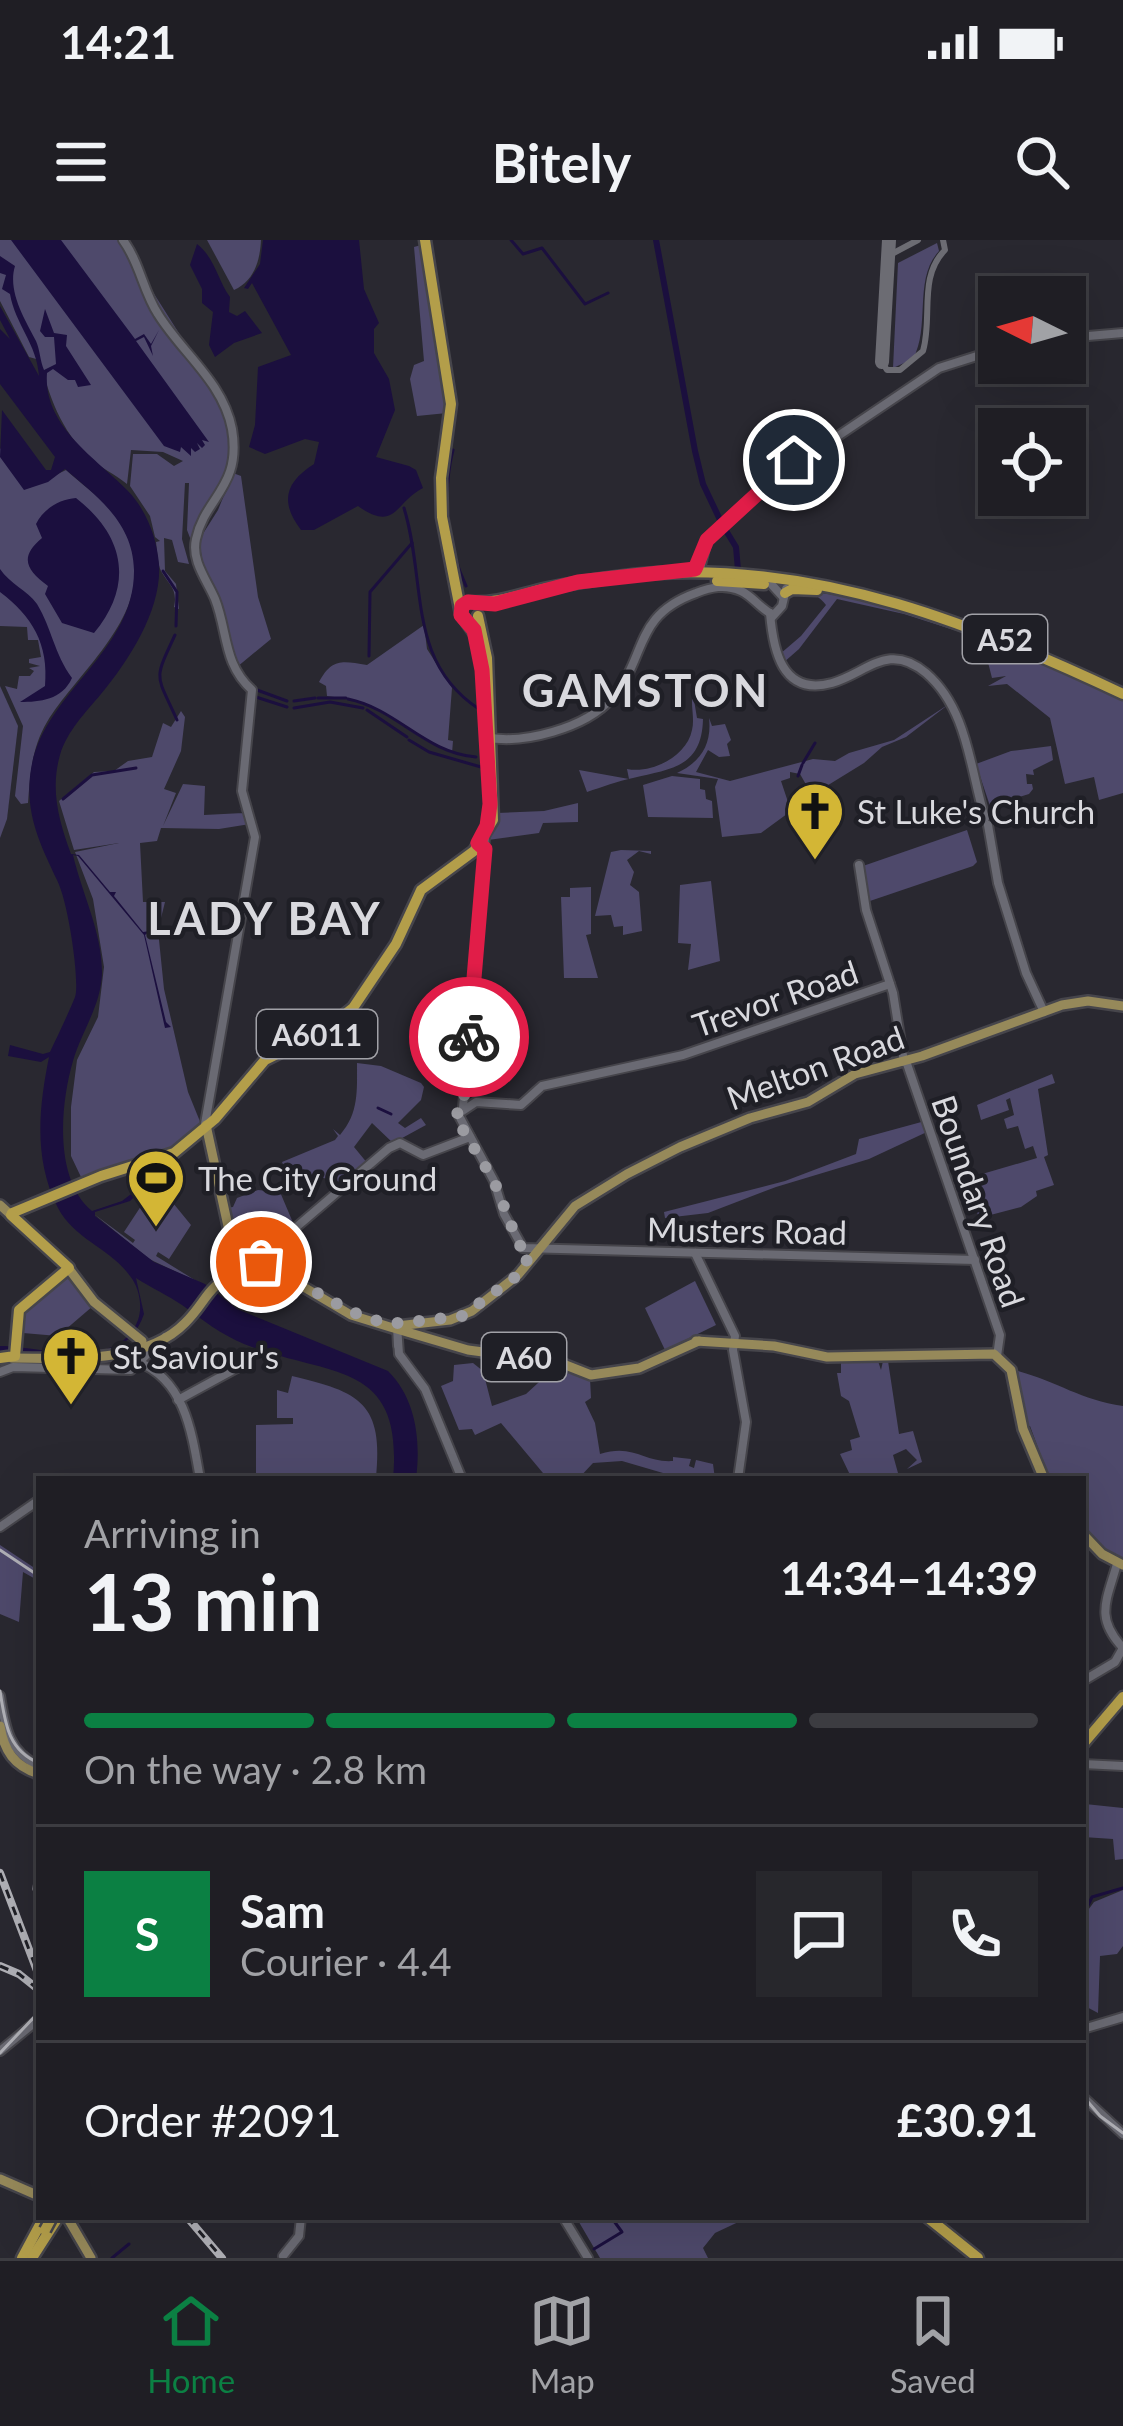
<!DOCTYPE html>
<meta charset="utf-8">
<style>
body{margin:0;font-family:Lato,sans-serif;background:#27272c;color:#f1f3f6;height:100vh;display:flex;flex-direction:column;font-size:45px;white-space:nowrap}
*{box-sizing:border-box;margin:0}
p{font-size:39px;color:#a1a2a6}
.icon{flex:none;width:66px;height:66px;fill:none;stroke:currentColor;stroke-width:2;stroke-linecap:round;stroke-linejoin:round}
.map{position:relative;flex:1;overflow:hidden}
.details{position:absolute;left:36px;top:1236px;width:1050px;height:744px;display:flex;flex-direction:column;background:#1f1e24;border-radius:0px;box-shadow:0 12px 48px #0002,0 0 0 3px #3c3c41}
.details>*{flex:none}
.needle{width:78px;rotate:275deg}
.buttons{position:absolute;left:978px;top:36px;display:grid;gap:24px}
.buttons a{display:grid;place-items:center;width:108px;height:108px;border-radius:0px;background:#1f1e24;box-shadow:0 12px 48px #0002,0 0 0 3px #3c3c41;font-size:60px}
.pin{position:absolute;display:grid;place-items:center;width:102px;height:102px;color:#fff;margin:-51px;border:6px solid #fff;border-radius:50%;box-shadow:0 3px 12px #0007}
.courier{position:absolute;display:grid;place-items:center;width:120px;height:120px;margin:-60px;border:9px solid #e11d48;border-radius:50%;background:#fff;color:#222;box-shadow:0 3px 15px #0007}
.headline em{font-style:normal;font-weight:700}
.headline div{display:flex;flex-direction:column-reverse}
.headline{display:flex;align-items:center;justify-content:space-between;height:204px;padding:0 48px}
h1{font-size:78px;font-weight:700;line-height:90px}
.bar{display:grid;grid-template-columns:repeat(4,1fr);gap:18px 12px;align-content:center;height:144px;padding:0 48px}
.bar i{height:15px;border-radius:9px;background:#3c3c41}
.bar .selected{background:#0b8043}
.bar p{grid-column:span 4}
.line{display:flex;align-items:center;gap:30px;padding:0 48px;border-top:3px solid #3c3c41}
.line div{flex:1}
.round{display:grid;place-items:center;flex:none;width:126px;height:126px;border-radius:0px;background:#27272c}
.status{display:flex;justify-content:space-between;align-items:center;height:84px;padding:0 60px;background:#1f1e24;direction:ltr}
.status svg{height:33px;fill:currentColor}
header{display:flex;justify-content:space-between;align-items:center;height:156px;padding:0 48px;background:#1f1e24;font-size:54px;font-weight:700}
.dock{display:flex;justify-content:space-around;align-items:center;height:168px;border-top:3px solid #3c3c41;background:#1f1e24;font-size:33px;color:#a1a2a6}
.dock a{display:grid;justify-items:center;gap:6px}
.dock .selected{color:#0b8043}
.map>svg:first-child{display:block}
</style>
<div class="status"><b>14:21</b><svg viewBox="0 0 49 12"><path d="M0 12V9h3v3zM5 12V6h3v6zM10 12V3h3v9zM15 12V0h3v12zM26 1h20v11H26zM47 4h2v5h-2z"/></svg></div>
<header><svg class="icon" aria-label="menu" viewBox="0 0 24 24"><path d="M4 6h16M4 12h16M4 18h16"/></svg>Bitely<svg class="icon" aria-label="search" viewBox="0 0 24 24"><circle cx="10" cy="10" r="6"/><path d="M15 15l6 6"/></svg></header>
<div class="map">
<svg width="1123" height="2018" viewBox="0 0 1123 2018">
<rect width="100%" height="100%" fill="#292830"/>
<g fill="#4e496b">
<path d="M0 0H120L225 166C240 226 218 250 192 303L187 290 189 243H185L182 299 189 324 178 322 172 300 164 298 165 331 176 344 179 369 174 367C178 349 169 345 161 331 158 325 157 311 156 302L160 301 155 297 150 276 130 246 133 214H157L174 226 183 221 163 212 131 210 127 244C115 234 99 227 90 218 61 191 48 154 40 120L29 117 0 61Z"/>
<path d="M207 0H261C260 21 254 41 234 50Z"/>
<path d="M937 3 939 11C913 39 931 86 913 119L893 128 898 23Z"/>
<path d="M421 5 447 173 417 176 410 139 414 125 424 121 414 7Z"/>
<path d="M0 208 29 248 66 230C83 246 107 261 119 281 171 362 83 423 47 482 32 507 30 535 28 563L21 564 15 556 23 486 5 446 17 449 19 436H30L34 431 29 428 40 426 29 423V419L41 417 38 400H28L27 387 0 386Z"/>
<path d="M233 233 241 236 258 357 271 399 237 427 204 330 199 300 218 270Z"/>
<path d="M813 352 865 359 941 378 1123 457V553L1099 560 1094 537 1065 544 1050 478 1007 444 988 446 1006 436 992 438 982 399 904 374 837 359 799 409 783 423 780 414 801 396 826 365C815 351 803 352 787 357L789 353Z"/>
<path d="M424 385 427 409 452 448 448 500 453 501 452 513C400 492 388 463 327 456L326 446 319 442C332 418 342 421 367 425Z"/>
<path d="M0 446 18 486 7 579 0 598Z"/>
<path d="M693 454 697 478 703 479C702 528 670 529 633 538 618 541 602 547 587 552L579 530 629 539 627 529C652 534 687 516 692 490 695 478 690 464 693 454Z"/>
<path d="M949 464 906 497 882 507 864 523 812 555 800 534 790 532V538L781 541 791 571 761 593 722 597 715 547 718 539 677 533C701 522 712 504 709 478L712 486 725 484 731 500 727 504 730 516 719 517 708 510 696 532 730 541 813 519 835 521 849 513 894 500Z"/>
<path d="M181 471 185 477 181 511 164 549 176 553 163 586 183 544 205 546 204 575 243 573 238 566 250 584 219 589 161 588 157 601 140 603 143 662H165L158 690 164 749 188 852 201 884 178 909 81 937 71 916V867L77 820 98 777 104 727 93 659 75 612 119 603 74 610 59 561 94 532 114 531 128 521 152 517 163 483 171 487Z"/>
<path d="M1051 506 1053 520 1033 530 1034 535 1026 534 1027 544H1032L1033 549 1029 554 990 566 976 524 1011 511Z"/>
<path d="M672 536 700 539V549L705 550 706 559 712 561 713 578 648 577 643 545Z"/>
<path d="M578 563V582L543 583 539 593 488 600 497 573 544 571Z"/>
<path d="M967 590 977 622 973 626 867 662 863 626Z"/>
<path d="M621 610 651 611V614L639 611 627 620 634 632 630 645 639 652 642 691 623 695V686L614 687 611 675 595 676 611 612Z"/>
<path d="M711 641 720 721 688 730 691 704 678 703 680 645Z"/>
<path d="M591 647V694L586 695 598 738H564L561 657H570V648Z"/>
<path d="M357 823 381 826 421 843 424 847 421 860 398 883 405 888 421 878 426 885 393 903 372 883 354 907 368 924 345 943 285 929 282 922 335 900 338 896 333 889 340 895C359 873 357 851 357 823Z"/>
<path d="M1052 834 1055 843 1038 849 1048 915 1044 917 1054 945 1036 951 1037 956 1021 967 979 978 965 939 1037 918 1033 906 1025 909 1018 886 1007 889 1004 879 1014 875 1010 858 1006 860 1009 870 981 880 977 865Z"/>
<path d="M925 881 929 891 869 919 776 947 708 973 665 978 664 972 785 941 856 914 859 899Z"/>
<path d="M258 950 280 952 294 985 253 1022 234 1002 227 968 233 967 237 958Z"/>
<path d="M158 956 173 963 191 985 169 1019 158 1012 156 1016 198 1042 149 1019 94 974 133 1003 135 1000 124 992 145 960Z"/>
<path d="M67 1035 93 1066 58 1096 23 1093 22 1071Z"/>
<path d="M695 1041 716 1085 665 1110 645 1068Z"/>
<path d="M841 1120 878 1121 881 1130 883 1121H888L899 1194 913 1191 922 1222 907 1229 917 1220 906 1209 893 1215 898 1233 883 1239H862L860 1235 852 1239 840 1214 852 1210 850 1200 860 1197 849 1161 841 1156 837 1133H841Z"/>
<path d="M473 1123 483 1131 492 1166 526 1154 550 1132 561 1133 565 1126 590 1138 591 1158 585 1162 595 1183 600 1214C634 1203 644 1223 673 1221V1217L691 1219 689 1226 694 1228 696 1220 713 1224 715 1239H662L663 1233 622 1221 593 1223 578 1239 567 1235 548 1239 501 1183 475 1195 472 1189 459 1190 441 1146 453 1141 454 1125Z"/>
<path d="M1018 1131C1058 1142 1081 1160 1123 1166V1322L1104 1312 1083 1288V1239H1048L1040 1226 1044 1224 1030 1186H1025Z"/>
<path d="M292 1136C360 1152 384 1163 376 1239H256V1185L293 1184V1178H277V1150L288 1153Z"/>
<path d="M0 1305 39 1331V1341L23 1332 19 1382 0 1374Z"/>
<path d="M1083 1557 1085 1564 1123 1568V1619L1115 1620 1113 1599 1083 1597Z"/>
<path d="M1123 1650V1706L1117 1714 1100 1716 1098 1773 1083 1765V1677L1094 1662Z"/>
<path d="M576 1977H749L715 1993 703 2008 708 2018H600Z"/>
</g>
<g fill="#1b0f3e">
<path d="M0 0V16L15 26C7 52 26 81 36 101 40 110 40 121 44 130L56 124 54 97H45L40 91 45 69 54 93 67 95 66 106 91 145 78 147 75 140H68L53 129 47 133C43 186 95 217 127 250 146 269 157 298 159 324 162 368 131 418 101 454 86 472 67 491 60 515 50 550 59 581 71 614L79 615 110 652H116L114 656 143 692 150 691 145 695 166 782 171 787 165 788 144 695 78 616 73 615C82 654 102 691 102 733 101 766 82 790 73 821 60 865 54 940 92 971L122 961 161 931 130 961 95 972V976L154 1022 205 1044 237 1069 388 1131C416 1159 421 1200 416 1239H393C404 1118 328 1138 244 1104 222 1095 201 1079 182 1065 169 1056 150 1047 136 1038L144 1074C122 1136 52 1110 0 1112V1106H4C46 1108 118 1131 138 1080 143 1066 139 1047 130 1036 110 1008 75 1000 58 968 33 919 39 867 49 817L41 822 8 816 10 805 43 814 50 812C59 793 70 770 75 757 80 744 69 664 57 640 40 604 24 572 31 529 43 453 135 412 134 330 133 283 98 257 65 229L48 242 24 250 0 217 2 170 46 230H51L55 217 0 144V89L10 99 0 80V66L39 136C37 104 15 84 10 54L2 49 6 35 0 33Z"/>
<path d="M11 0H61L135 99 144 94 151 104 159 90 151 106 153 116 144 97 136 101 209 202 202 200 205 205 202 208 197 203 200 209 195 212 191 208V216L181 207 180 212 164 206Z"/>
<path d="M263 0H359L364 49 379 83 374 89V113L389 139 395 170 376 217 409 226 416 230 423 248C395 262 396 293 358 266L314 290H301C279 261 286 242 314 224L319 202 305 199 265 214 249 207 255 185 258 127 291 115 252 43 248 49 244 48 260 24Z"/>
<path d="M197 4C215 18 217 39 230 57L229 72 237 76 245 71 262 93 234 103 215 117 209 105 213 72 202 63V49L190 25Z"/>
<path d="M76 258C125 296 134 345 94 393L62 383 45 354 48 346C26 330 19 317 42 298L36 284C43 269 60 259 76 258Z"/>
<path d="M0 329C10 344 27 350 37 364 52 389 54 413 72 438 62 460 40 462 20 462L45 446C49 404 32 376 0 352Z"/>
</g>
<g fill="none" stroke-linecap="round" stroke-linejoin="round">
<g stroke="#1b0f3e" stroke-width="3">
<path d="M511 0 523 14 542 8 585 64 608 53"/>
<path d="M453 210C442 253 447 306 466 346"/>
<path d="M221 258 227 247"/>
<path d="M404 268C427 343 406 421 479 469L482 516"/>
<path d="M204 285 219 261"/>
<path d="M163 331 177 352 176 386"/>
<path d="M175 395C153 442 156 433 177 480"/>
<path d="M369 416 370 352 412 303"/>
<path d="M257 450 287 461"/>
<path d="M253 456 287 467"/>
<path d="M318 458H346"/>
<path d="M348 459C397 469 425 513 476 517"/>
<path d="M294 461 315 458"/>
<path d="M294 468 330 462 363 468"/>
<path d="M367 470 407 497"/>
<path d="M409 500 429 512 481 527"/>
<path d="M803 523 815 503"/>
<path d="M483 529 487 563"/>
<path d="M798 536 802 525"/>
<path d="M63 559 92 535 136 528"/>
<path d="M378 868 391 874"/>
<path d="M1083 1676 1092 1657 1123 1648"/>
<path d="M594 2009 622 1992 611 1977"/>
<path d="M112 2018 129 2004"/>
</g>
<g stroke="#1b0f3e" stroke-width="6">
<path d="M656 0 695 211 703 244 722 284"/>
<path d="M725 289 736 307 738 330"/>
</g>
<g stroke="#6c6c73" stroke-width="6">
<path d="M888 16 918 0"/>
<path d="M1032 57 1034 39"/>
<path d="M882 122 887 130H900L923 111C933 77 918 37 945 10L943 0"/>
</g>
<path stroke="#6c6c73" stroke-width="14" d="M882 122 889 0"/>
<g stroke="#46454b" stroke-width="12">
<g id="secondary">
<path d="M123 0C140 23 143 51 158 74 182 113 223 142 232 189 242 247 205 257 196 299 191 321 207 340 215 359 228 392 223 424 252 450L242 551 255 597 205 884"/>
<path d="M1065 98 1123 93"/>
<path d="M699 333 707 300 794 220 838 196 939 128 999 109"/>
<path d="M772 345 783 357"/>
<path d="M770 373C773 408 781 457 832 443 867 433 888 401 926 433 968 469 970 530 985 578"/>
<path d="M772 377 782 366 786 349"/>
<path d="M485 497C523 505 586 488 612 458 648 417 632 376 696 353 711 347 725 344 741 351 752 356 759 367 770 373"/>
<path d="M988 585 998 643 1026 733 1044 772"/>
<path d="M859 625 866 670 893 753 904 822"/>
<path d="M906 821 1000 1095 997 1116"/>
<path d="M463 868 485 597"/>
<path d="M458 874 494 941 504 974 523 1008 975 1020"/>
<path d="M458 874 476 862 521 865 542 846 683 815 890 744"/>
<path d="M695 1013 735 1096 733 1110 746 1182 738 1239"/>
<path d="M255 1030 251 1027 259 1019 389 908 400 903 423 915 470 897"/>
<path d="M398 1106 397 1086 399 1114 425 1149 462 1239"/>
<path d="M138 1122C185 1140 192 1193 200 1239"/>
<path d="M0 1132 13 1127 131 1130 165 1097"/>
<path d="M178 1160 246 1123"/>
<path d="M0 1287 39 1260"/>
<path d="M1083 1441 1115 1422 1123 1408C1095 1378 1106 1362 1117 1324"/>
<path d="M0 1456C5 1486 8 1512 39 1526"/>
<path d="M1083 1524 1123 1526"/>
<path d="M1083 1789 1123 1777"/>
<path d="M0 1811 39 1779"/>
<path d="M1083 1857 1123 1894"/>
<path d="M563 1977 588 2018"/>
<path d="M283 2016 299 1996 301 1977"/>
</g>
</g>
<g stroke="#46454b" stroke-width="14">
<g id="primary">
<path d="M0 965 11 975"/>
<path d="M69 1029 94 1062 142 1101"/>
<path d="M239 1031 280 1033 351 1075 390 1087 468 1110 558 1122 591 1135 639 1128 699 1101"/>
<path d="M397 1086 450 1080 472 1071 518 1035 575 966 627 934 680 907 750 878 808 862 855 834 922 816 1062 765 1088 761 1123 766"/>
<path d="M696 1101 774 1106 827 1117 994 1114 1011 1130 1023 1189 1044 1239"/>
<path d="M12 1118C65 1118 144 1125 185 1083 208 1060 205 1047 238 1032L206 885"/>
<path d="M1083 1294 1102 1314 1123 1325"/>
<path d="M0 1486C4 1511 14 1526 39 1534"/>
<path d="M0 1939 39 1956"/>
<path d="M67 1977 91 2018"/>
</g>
</g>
<g stroke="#46454b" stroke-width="15">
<g id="highway">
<path d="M425 0 451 164 441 238 442 277 461 374 475 394"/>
<path d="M717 341 764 344"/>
<path d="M785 353 792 349 817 350"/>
<path d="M461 367 468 362C498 364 520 354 548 348 585 341 620 335 657 333 824 324 975 384 1123 454"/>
<path d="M12 973 101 936 174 913 215 879 265 820 325 790 353 768 396 704 421 650 474 611 493 580 487 418 478 376"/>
<path d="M0 1118 15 1116 19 1070 69 1028 11 975"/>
<path d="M1083 1504 1123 1457"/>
<path d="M927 1977 978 2018"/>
<path d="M22 2018 44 1977"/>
<path d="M32 2018 57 1979"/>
</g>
</g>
<use href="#secondary" stroke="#6a6a73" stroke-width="8"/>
<use href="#primary" stroke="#96895a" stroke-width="9"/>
<use href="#highway" stroke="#b39e4a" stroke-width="10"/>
<g stroke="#b0b0b6" stroke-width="3">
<path d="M0 1310 39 1336"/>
<path d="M0 1451C5 1481 7 1510 39 1523"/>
<path d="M39 1601 34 1649 39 1668"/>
<path d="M0 1813 39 1772"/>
<path d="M1083 1856 1100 1876 1123 1893"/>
</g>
<g stroke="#b0b0b6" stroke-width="8">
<g id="rail">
<path d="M0 1633 39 1736"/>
<path d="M0 1726 19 1734 39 1750"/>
<path d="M187 1977 222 2018"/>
</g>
</g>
<use href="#rail" stroke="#1f1f26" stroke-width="3" stroke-dasharray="9" stroke-linecap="butt"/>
<g stroke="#46454b" stroke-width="15" stroke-linecap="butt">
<path id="highway-bridge" d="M45 1990 52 1977"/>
</g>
<use href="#highway-bridge" stroke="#b39e4a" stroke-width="10"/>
</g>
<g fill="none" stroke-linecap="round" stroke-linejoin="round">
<path stroke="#9b9ba1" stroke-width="12" stroke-dasharray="0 21.6" d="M261 1022 352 1072 384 1083H403L462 1076 518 1035 531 1013 519 1005 494 941 454 875 463 870 469 797"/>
<path stroke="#e11d48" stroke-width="15" d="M469 797 485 609 478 603 487 586 490 564 482 430 474 390 461 375 462 366 468 362 495 364 578 342 695 329 707 300 794 220"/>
</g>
<defs>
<g id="church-pin" transform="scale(3)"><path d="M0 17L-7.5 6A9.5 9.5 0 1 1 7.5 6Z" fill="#d3b635" stroke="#1f1f26"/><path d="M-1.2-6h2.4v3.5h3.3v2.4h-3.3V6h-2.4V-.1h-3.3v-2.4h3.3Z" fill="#111"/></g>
<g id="stadium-pin" transform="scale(3)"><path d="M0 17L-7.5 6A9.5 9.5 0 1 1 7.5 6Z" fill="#d3b635" stroke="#1f1f26"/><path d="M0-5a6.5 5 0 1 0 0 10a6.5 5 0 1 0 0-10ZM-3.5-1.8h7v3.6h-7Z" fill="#111"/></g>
</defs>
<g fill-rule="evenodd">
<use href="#church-pin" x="815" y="571"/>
<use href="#stadium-pin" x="156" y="938"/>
<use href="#church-pin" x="71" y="1116"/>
</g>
<g text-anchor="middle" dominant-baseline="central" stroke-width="9" stroke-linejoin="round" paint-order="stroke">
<g fill="#1f1f26" stroke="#a1a1a7" stroke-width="3">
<rect x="963" y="375" width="84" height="48" rx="9"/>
<rect x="257" y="770" width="120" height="48" rx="9"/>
<rect x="482" y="1093" width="84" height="48" rx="9"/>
</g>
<g font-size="30" font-weight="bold" fill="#d9d9de">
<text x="1005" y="399">A52</text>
<text x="317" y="794">A6011</text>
<text x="524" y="1117">A60</text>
</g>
<g font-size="33" fill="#d9d9de" stroke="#1f1f26" text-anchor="start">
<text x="857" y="571">St Luke's Church</text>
<text x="198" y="938">The City Ground</text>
<text x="113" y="1116">St Saviour's</text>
</g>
<g font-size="33" fill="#d9d9de" stroke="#1f1f26">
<text transform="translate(775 758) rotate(-19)">Trevor Road</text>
<text transform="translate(815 827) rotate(-20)">Melton Road</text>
<text transform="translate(979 961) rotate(71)">Boundary Road</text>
<text transform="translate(747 990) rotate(1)">Musters Road</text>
</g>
<g font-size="45" font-weight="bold" letter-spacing="3" fill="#d9d9de" stroke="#1f1f26">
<text x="646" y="450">GAMSTON</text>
<text x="265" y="678">LADY BAY</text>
</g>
</g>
</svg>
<div class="buttons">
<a><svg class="needle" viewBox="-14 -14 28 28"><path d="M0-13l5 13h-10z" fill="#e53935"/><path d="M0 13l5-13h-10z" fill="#a1a2a6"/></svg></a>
<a><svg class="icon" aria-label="locate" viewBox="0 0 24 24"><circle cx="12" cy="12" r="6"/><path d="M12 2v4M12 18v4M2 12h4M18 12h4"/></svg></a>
</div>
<div class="pin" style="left:261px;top:1022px;background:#ea580c"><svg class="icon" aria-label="bag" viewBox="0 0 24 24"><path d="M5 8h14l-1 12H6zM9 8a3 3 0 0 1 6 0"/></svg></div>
<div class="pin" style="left:794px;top:220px;background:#1f2937"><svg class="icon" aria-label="home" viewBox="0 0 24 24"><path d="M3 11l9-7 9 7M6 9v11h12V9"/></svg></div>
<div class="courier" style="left:469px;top:797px"><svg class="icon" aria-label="bike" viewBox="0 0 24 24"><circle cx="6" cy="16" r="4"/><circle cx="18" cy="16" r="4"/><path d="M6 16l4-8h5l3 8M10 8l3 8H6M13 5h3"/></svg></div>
<section class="details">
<div class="headline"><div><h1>13 min</h1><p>Arriving in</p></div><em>14:34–14:39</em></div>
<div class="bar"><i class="selected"></i><i class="selected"></i><i class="selected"></i><i></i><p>On the way · 2.8 km</p></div>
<div class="line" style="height:216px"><b class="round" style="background:#0b8043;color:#fff">S</b><div><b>Sam</b><p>Courier · 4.4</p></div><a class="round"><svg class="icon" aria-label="chat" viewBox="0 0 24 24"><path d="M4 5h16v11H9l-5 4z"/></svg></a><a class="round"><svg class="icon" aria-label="phone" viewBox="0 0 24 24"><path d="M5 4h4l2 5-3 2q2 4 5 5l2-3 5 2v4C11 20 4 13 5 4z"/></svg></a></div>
<div class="line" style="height:156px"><div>Order #2091</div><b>£30.91</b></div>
</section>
</div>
<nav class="dock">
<a class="selected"><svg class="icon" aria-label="home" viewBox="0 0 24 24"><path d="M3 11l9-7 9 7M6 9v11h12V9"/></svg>Home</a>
<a><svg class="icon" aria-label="map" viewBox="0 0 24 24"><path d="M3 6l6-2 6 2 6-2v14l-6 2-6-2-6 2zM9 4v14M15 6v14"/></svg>Map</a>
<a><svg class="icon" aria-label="saved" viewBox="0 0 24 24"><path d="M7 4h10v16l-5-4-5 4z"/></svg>Saved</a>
</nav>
